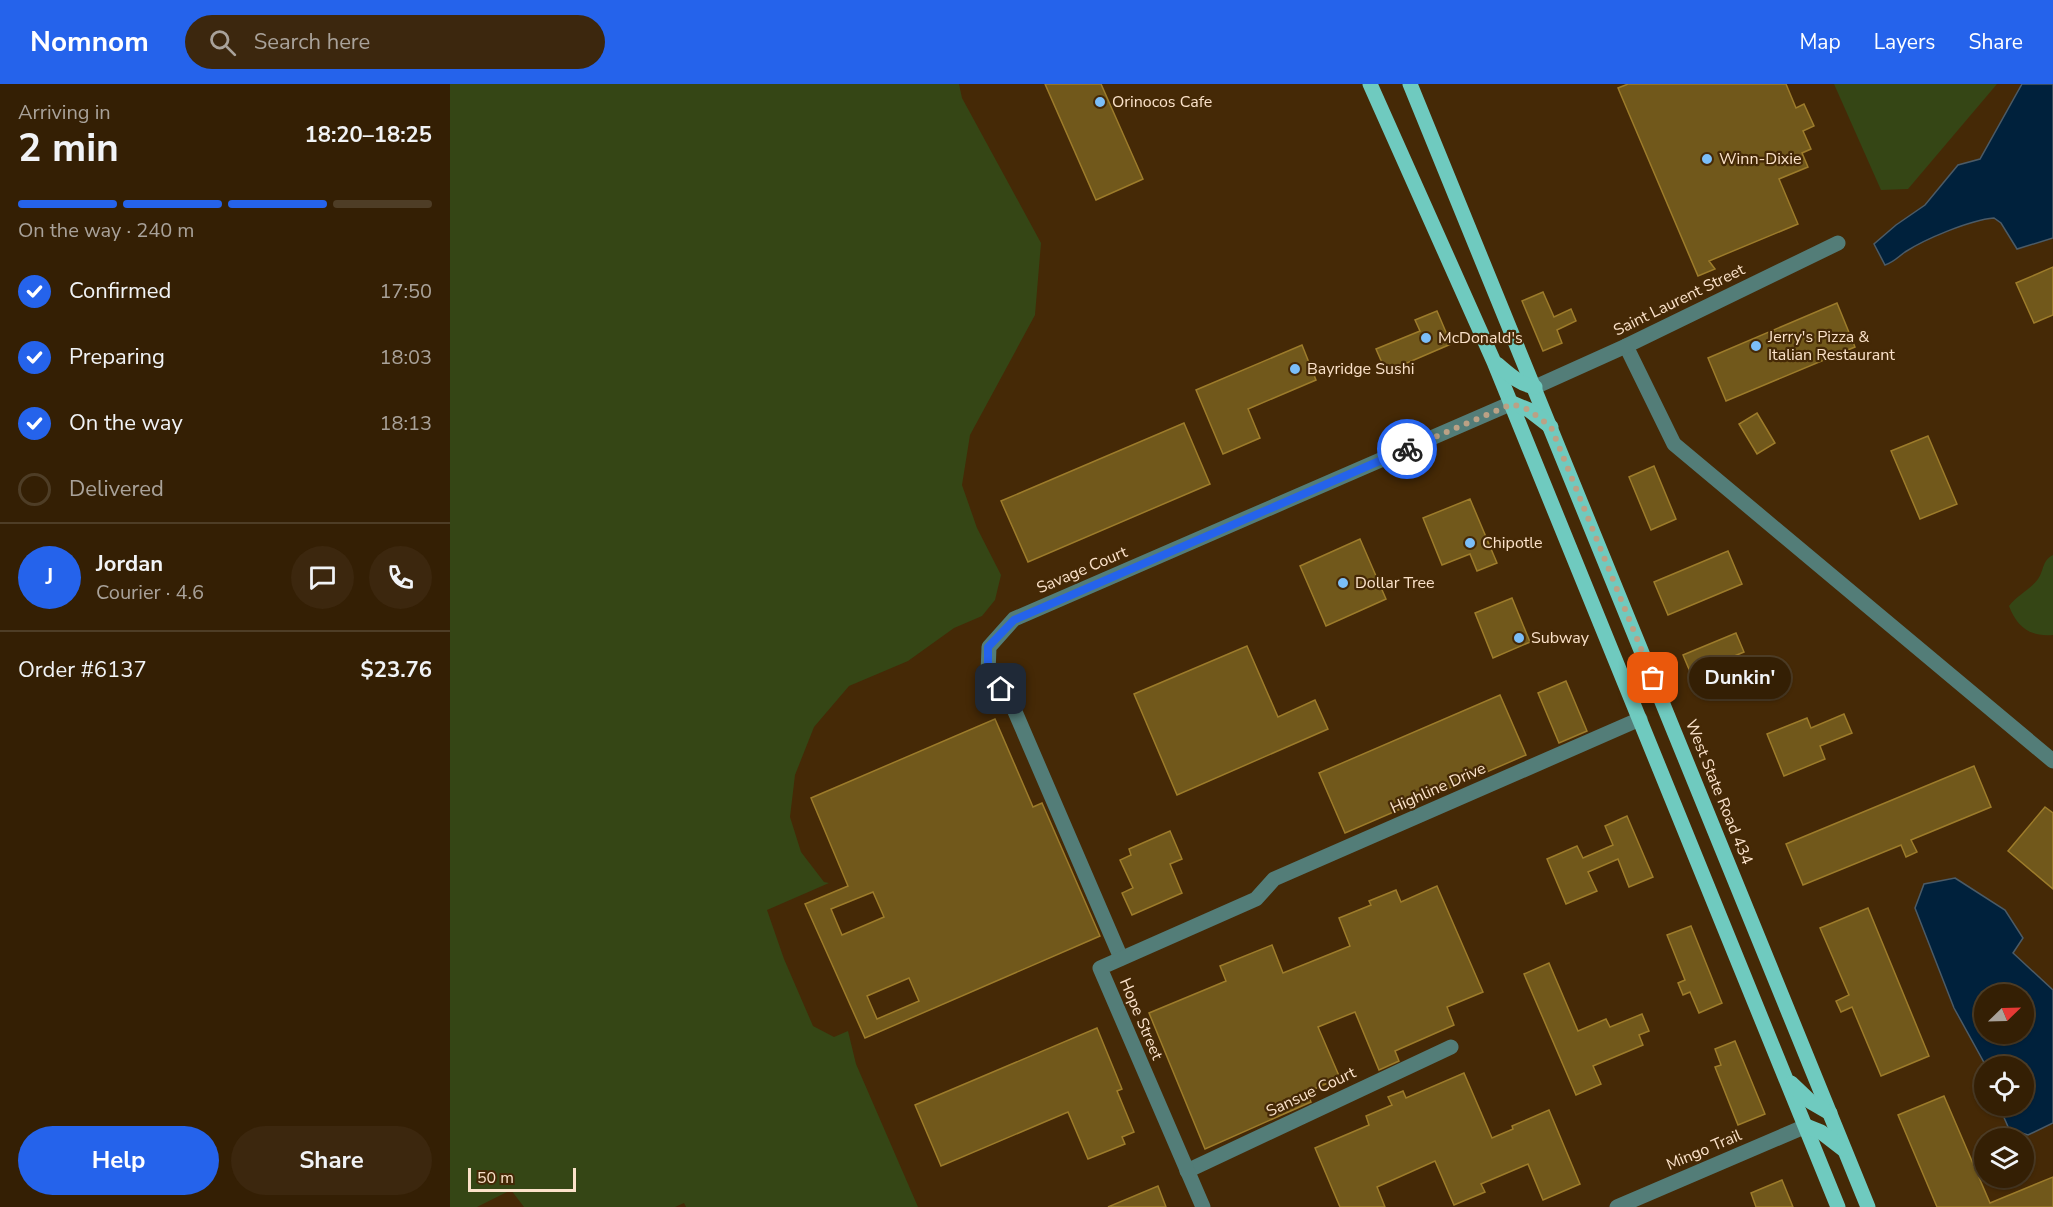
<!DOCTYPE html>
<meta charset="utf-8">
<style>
body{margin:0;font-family:"Nunito Sans",sans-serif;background:#3c270e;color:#f1f3f6;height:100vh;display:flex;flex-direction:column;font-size:22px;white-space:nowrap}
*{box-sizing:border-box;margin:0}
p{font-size:20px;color:#a9a29a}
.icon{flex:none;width:33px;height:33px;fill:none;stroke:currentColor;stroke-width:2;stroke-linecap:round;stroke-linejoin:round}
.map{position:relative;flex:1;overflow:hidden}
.drawer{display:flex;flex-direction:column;background:#341f04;width:450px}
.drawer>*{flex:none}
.needle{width:39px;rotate:67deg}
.fabs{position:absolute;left:1524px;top:900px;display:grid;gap:12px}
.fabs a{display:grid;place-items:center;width:60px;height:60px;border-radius:50%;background:#341f04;box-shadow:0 2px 4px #0004,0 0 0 2px #4e3d26;font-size:30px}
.scale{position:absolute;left:18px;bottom:15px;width:108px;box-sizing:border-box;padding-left:6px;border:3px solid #fbe2ca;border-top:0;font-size:16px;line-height:21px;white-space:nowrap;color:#fbe2ca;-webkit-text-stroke:4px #452906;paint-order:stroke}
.pin{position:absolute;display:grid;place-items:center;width:51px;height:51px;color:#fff;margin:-26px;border-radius:12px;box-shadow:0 3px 9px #0006}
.courier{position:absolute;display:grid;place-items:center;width:60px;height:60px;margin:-30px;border:4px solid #2563eb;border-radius:50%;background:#fff;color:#222;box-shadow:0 2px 8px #0007}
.bubble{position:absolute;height:42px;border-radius:21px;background:#341f04;box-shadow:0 2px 4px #0004,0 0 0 2px #4e3d26;font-size:20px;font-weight:700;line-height:42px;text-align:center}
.head em{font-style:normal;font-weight:700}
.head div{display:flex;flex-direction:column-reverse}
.head{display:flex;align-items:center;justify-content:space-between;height:102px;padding:0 18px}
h1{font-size:39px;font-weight:700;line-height:45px}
.bar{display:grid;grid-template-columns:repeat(4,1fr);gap:9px 6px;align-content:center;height:72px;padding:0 18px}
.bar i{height:8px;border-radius:4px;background:#4e3d26}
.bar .on{background:#2563eb}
.bar p{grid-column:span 4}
.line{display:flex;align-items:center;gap:15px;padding:0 18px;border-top:2px solid #4e3d26}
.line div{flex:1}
.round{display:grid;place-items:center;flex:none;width:63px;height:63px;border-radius:32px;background:#3c270e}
ol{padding:0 18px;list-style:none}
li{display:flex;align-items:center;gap:18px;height:66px}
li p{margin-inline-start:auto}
li .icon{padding:6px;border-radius:50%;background:#2563eb;color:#fff;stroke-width:4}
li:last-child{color:#a9a29a}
li i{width:33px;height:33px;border:3px solid #4e3d26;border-radius:50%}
.button{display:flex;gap:12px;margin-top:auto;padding:12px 18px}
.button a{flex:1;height:69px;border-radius:36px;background:#2563eb;color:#fff;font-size:24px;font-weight:700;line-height:69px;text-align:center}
.button a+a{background:#3c270e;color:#f1f3f6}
header{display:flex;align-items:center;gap:36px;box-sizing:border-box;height:84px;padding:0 30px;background:#2563eb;color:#fff}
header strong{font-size:28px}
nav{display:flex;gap:33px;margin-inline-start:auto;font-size:21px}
.search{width:420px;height:54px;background:#3c270e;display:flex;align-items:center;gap:15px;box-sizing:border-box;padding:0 21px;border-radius:33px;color:#a9a29a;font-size:22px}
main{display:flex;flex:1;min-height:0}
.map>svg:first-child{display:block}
</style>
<header>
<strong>Nomnom</strong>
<div class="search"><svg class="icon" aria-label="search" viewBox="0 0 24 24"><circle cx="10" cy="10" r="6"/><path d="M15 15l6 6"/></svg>Search here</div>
<nav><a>Map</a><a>Layers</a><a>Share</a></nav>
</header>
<main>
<section class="drawer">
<div class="head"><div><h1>2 min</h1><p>Arriving in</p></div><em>18:20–18:25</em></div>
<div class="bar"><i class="on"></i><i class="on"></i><i class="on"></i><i></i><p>On the way · 240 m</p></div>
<ol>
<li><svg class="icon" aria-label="check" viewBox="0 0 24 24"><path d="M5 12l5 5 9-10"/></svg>Confirmed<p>17:50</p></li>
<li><svg class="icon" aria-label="check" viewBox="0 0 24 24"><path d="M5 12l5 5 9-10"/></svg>Preparing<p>18:03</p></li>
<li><svg class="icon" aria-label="check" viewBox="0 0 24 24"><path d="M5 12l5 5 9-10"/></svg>On the way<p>18:13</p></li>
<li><i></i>Delivered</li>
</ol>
<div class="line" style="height:108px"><b class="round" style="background:#2563eb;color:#fff">J</b><div><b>Jordan</b><p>Courier · 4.6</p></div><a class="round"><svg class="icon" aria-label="chat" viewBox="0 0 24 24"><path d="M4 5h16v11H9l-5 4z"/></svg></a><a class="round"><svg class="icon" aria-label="phone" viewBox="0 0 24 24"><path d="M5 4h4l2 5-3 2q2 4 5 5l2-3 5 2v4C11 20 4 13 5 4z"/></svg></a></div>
<div class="line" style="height:78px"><div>Order #6137</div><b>$23.76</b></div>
<div class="button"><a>Help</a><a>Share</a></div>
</section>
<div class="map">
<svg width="1603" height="1123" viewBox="0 0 1603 1123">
<rect width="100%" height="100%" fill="#452906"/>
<g fill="#354615">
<path d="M0 0H509L512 14 591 159 585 231 520 351 512 401 527 444 551 491 545 516 532 532 504 544 458 577 399 602 364 643 345 691 340 733 351 768 374 798 379 799 317 826 334 875 363 942 384 953 398 947 406 980 468 1123H236L234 1119 225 1123H74L61 1106 27 1123H0Z"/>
<path d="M1384 0H1547L1458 105 1431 106Z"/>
<path d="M1603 471V551C1580 553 1567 543 1559 522 1567 511 1580 506 1588 495 1594 487 1592 476 1603 471Z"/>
</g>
<g fill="#00213c" stroke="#4b5b67" stroke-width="1.5" fill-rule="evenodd">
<path d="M1572 0H1603V154L1567 165 1551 139 1544 134C1520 136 1475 155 1455 168 1448 173 1444 178 1435 181L1424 160 1446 141 1475 121 1508 81 1530 75Z"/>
<path d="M1505 794 1555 826 1573 854 1563 869 1603 906V1039L1578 1051 1559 1045 1549 1022H1574V982H1536L1504 924 1465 824 1474 800ZM1534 910H1574V950H1534Z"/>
</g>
<g fill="#71581b" stroke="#9d7c2b" stroke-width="1.5" fill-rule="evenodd">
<path d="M595 0H651L693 95 646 116Z"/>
<path d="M1178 0H1336L1346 24 1354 20 1364 42 1353 47 1361 65 1352 69 1358 83 1329 95 1348 140 1259 177 1265 185 1248 192 1168 4Z"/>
<path d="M1603 183V231L1584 239 1566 199Z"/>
<path d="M1093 208 1104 233 1121 225 1126 237 1107 246 1112 259 1093 267 1072 217Z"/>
<path d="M1387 219 1405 263 1276 317 1258 274Z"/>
<path d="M987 227 1001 260 936 288 926 265 970 247 965 236Z"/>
<path d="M852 261 866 296 798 325 810 354 773 370 746 306Z"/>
<path d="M1307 329 1325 359 1307 370 1289 340Z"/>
<path d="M734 339 760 400 578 478 551 417Z"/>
<path d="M1478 352 1507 420 1470 435 1441 367Z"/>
<path d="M1204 382 1226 435 1201 446 1179 393Z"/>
<path d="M1020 415 1047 479 1027 487 1020 470 992 481 973 434Z"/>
<path d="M910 455 936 515 876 542 850 482Z"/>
<path d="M1278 467 1292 500 1218 531 1204 498Z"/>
<path d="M1062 514 1080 558 1043 574 1025 529Z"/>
<path d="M1286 549 1294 568 1241 590 1233 571Z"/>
<path d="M797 562 828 633 865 616 878 645 727 711 684 610Z"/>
<path d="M1116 597 1137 647 1109 659 1088 609Z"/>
<path d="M1050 611 1076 671 895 749 869 689Z"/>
<path d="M1394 630 1402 649 1370 662 1375 675 1334 692 1317 650 1357 634 1361 644Z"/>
<path d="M545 635 583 723 592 719 650 852 415 954 355 820 398 802 361 714ZM423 808 434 833 392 851 381 825ZM459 894 469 917 427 935 417 912Z"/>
<path d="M1524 682 1541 723 1461 756 1467 768 1456 773 1451 761 1353 801 1336 760Z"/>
<path d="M1595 723 1603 729V805L1558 767Z"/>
<path d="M1177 732 1203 793 1179 803 1168 775 1138 788 1147 807 1116 820 1097 775 1127 762 1133 774 1163 761 1155 742Z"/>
<path d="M720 747 732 775 720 780 732 809 682 831 672 809 683 804 670 776 681 771 679 765Z"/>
<path d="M987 802 1033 908 997 923 1004 941 945 967 949 977 929 986 905 928 868 943 890 994 857 1008 861 1018 755 1065 699 929 776 897 770 882 822 861 833 889 900 862 889 834 921 821 919 817 946 806 951 818Z"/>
<path d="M1418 824 1479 972 1431 992 1402 923 1391 928 1386 917 1399 911 1370 844Z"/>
<path d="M1241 842 1272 919 1249 929 1240 908 1233 911 1228 899 1235 896 1217 851Z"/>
<path d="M1099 879 1128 947 1156 935 1160 943 1192 930 1199 947 1189 951 1193 961 1143 982 1151 1000 1126 1011 1074 890Z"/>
<path d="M647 944 672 1005 667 1007 684 1048 672 1053 675 1060 638 1075 618 1028 491 1082 465 1021Z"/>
<path d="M1285 957 1315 1030 1288 1041 1265 983 1271 981 1265 965Z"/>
<path d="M1014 989 1042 1054 1063 1045 1062 1042 1099 1026 1130 1100 1093 1116 1078 1080 1031 1100 1035 1108 1004 1121 985 1077 927 1103 935 1123H890L865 1064 919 1041 916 1032 942 1021 938 1013 953 1007 956 1014Z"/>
<path d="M1494 1012 1540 1119 1603 1093V1123H1487L1448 1031Z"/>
<path d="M1332 1096 1343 1123H1306L1301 1109Z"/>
<path d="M708 1102 716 1123H658Z"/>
</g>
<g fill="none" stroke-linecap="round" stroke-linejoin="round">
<g stroke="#537d78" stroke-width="15">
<path d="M1176 262 1224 360 1603 677"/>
<path d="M1085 303 1176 262 1388 159"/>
<path d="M671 874 560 616 538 589 539 563 564 535 1062 319"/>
<path d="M737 1087 1001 963"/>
<path d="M753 1123 650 884 806 815 824 795 1190 635"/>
<path d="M1167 1123 1356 1042"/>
</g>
<g stroke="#6fcabf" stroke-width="15">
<path d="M920 0 1044 278 1388 1123"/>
<path d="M960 0 1418 1123"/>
<path d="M1047 280C1059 290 1069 300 1085 303"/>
<path d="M1062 319 1079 326 1101 343"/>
<path d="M1341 999 1361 1018 1380 1029"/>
<path d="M1356 1042 1371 1048 1393 1065"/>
</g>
</g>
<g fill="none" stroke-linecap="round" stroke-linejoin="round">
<path stroke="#bba185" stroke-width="6" stroke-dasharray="0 10.8" d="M957 365 1062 320 1079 326 1101 343 1203 594"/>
<path stroke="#2563eb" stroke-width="8" d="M551 605 538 589V563L564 536 957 365"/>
</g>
<g fill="#7bbef8" stroke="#452906" stroke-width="2">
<circle cx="650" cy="18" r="6"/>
<circle cx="1257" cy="75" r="6"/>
<circle cx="976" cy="254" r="6"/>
<circle cx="1306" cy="262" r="6"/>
<circle cx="845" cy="285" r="6"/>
<circle cx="1020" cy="459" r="6"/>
<circle cx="893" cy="499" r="6"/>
<circle cx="1069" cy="554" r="6"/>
</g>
<g text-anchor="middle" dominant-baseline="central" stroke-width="4.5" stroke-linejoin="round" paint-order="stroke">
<g font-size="16" fill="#fbe2ca" stroke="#452906" text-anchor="start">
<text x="662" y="18">Orinocos Cafe</text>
<text x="1269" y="75">Winn-Dixie</text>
<text x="1318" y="253">Jerry's Pizza &amp;<tspan x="1318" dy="18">Italian Restaurant</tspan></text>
<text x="988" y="254">McDonald's</text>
<text x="857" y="285">Bayridge Sushi</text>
<text x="1032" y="459">Chipotle</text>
<text x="905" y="499">Dollar Tree</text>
<text x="1081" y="554">Subway</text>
</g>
<g font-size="16" fill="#fbe2ca" stroke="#452906">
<text transform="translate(1229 216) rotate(-26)">Saint Laurent Street</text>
<text transform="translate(632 486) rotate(-23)">Savage Court</text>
<text transform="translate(988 704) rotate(-24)">Highline Drive</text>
<text transform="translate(1269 708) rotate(68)">West State Road 434</text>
<text transform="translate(691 935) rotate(67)">Hope Street</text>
<text transform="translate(861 1008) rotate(-25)">Sansue Court</text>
<text transform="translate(1254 1066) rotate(-23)">Mingo Trail</text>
</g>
</g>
</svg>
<div class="fabs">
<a><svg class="needle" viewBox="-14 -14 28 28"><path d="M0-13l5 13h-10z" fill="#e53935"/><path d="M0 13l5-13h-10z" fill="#a9a29a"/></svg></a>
<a><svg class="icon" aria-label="locate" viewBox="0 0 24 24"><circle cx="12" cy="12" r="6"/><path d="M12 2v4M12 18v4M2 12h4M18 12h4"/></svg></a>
<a><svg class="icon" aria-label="layers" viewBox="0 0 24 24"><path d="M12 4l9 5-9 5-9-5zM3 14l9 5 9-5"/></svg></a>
</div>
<div class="scale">50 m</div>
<div class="pin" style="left:1203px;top:594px;background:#ea580c"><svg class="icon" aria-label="bag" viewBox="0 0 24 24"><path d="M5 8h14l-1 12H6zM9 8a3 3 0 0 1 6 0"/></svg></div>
<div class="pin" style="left:551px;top:605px;background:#1f2937"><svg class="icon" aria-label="home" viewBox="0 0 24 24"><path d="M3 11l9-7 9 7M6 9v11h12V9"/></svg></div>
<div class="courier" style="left:957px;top:365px"><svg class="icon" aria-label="bike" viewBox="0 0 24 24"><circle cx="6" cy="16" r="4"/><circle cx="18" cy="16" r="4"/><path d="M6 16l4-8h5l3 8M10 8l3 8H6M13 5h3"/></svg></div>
<div class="bubble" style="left:1239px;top:573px;width:102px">Dunkin'</div>
</div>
</main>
